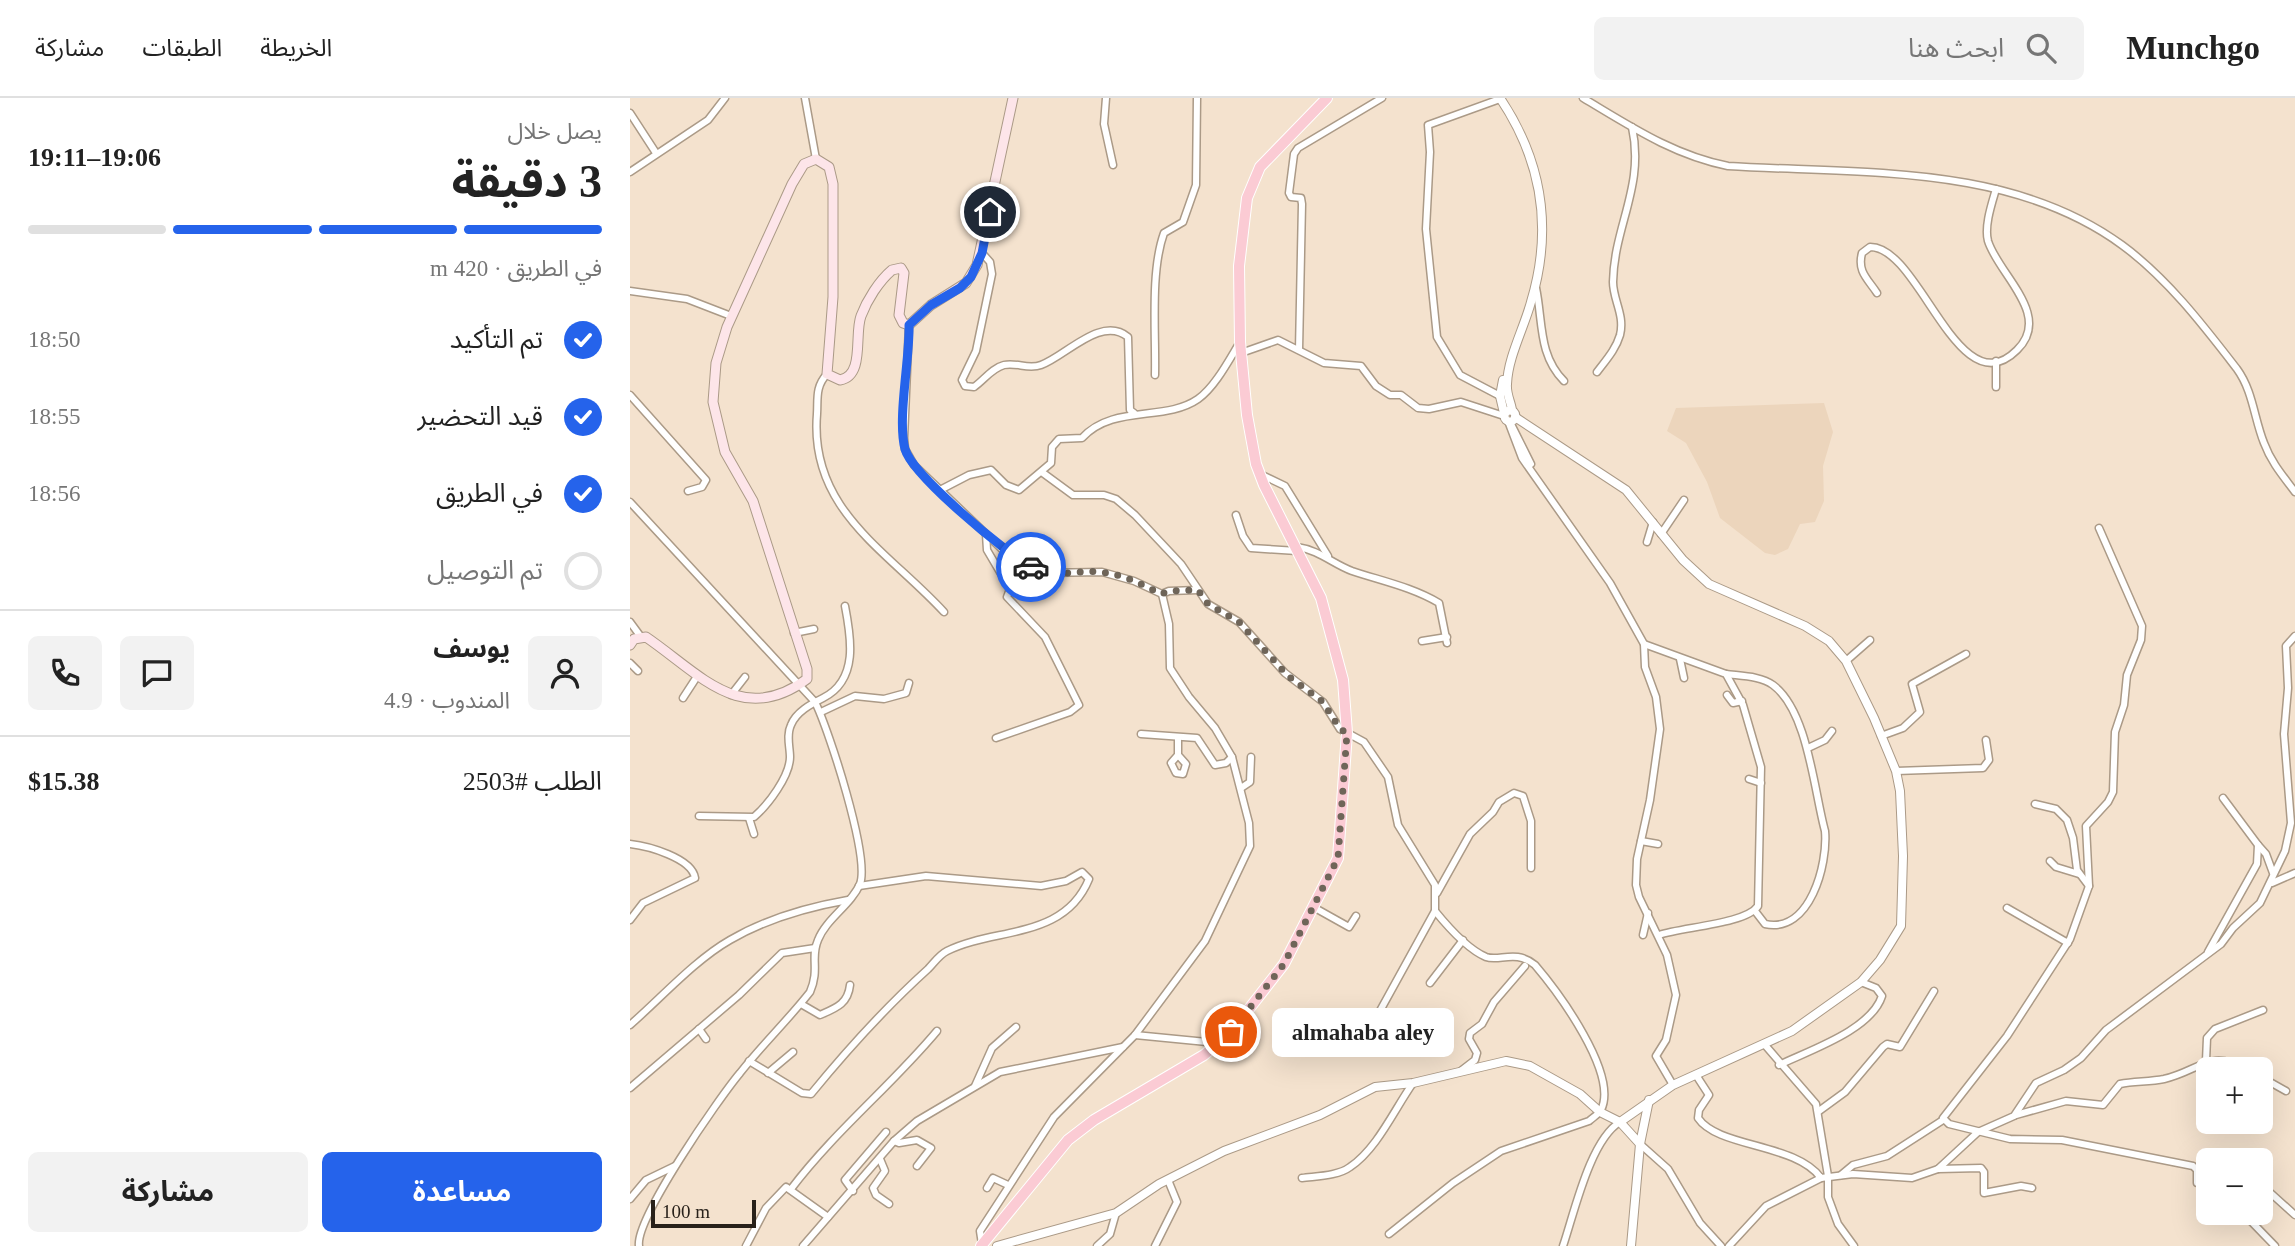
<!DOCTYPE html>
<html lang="ar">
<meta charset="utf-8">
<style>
body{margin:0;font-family:"Times New Roman","Noto Sans Arabic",serif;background:#f2f2f2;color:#222;direction:rtl;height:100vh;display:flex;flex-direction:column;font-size:26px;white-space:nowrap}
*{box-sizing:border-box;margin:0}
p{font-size:23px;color:#767676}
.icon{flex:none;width:38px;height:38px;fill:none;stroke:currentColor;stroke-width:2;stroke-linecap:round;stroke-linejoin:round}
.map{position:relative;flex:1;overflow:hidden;direction:ltr}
.panel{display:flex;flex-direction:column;background:#fff;width:630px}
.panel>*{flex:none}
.fabs{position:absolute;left:1566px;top:959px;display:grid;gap:14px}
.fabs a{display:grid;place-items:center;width:77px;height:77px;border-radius:10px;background:#fff;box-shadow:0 7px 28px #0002;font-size:35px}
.scale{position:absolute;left:21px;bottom:18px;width:105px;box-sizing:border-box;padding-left:7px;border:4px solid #28211a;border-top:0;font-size:19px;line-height:24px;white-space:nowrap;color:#28211a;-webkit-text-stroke:5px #f4e2ce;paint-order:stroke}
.pin{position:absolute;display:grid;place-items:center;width:60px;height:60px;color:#fff;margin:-30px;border:4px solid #fff;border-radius:50%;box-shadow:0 2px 7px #0007}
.courier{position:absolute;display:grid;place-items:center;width:70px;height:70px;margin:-35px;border:5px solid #2563eb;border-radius:50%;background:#fff;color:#222;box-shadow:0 2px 9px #0007}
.bubble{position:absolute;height:49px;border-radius:10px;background:#fff;box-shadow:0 7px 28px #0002;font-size:23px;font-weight:700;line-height:49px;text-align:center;direction:rtl}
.overview em{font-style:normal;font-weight:700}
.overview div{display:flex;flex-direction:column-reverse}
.overview{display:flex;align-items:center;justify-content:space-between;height:119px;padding:0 28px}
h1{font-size:46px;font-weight:700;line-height:52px}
.bar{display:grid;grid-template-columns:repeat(4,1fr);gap:10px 7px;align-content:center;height:84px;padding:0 28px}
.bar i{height:9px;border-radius:5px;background:#e0e0e0}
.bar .on{background:#2563eb}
.bar p{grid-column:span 4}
.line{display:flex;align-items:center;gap:18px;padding:0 28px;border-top:2px solid #e0e0e0}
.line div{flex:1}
.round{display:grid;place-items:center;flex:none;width:74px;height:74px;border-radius:10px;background:#f2f2f2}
ol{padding:0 28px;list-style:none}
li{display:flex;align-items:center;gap:21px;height:77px}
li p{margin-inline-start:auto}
li .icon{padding:7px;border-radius:50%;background:#2563eb;color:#fff;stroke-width:4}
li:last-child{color:#767676}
li i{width:38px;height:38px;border:4px solid #e0e0e0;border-radius:50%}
.button{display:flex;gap:14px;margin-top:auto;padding:14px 28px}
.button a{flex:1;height:80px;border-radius:10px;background:#2563eb;color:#fff;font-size:28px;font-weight:700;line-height:80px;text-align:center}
.button a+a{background:#f2f2f2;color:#222}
header{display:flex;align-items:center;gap:42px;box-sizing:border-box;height:98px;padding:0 35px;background:#fff;border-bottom:2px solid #e0e0e0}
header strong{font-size:33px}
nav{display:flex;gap:38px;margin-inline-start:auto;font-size:24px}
.search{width:490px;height:63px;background:#f2f2f2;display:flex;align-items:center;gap:18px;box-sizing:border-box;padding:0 24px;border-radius:10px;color:#767676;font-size:26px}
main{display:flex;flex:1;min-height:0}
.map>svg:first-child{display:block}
</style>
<header>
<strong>Munchgo</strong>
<div class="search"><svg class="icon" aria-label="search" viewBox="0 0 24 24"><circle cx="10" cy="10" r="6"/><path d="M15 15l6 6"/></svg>ابحث هنا</div>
<nav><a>الخريطة</a><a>الطبقات</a><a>مشاركة</a></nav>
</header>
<main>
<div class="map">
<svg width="1665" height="1148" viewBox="0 0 1665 1148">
<rect width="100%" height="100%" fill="#f4e2ce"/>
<path fill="#ecd5bc" d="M1194 305 1203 334 1193 368 1194 403 1185 424 1170 426 1158 451 1145 457 1135 455 1090 420 1077 384 1056 345 1037 333 1046 310Z"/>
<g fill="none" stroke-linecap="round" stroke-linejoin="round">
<g stroke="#ab9a87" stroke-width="9">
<g id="minor">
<path d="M175 0 186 61"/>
<path d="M476 0 474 26 483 67"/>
<path d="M953 0C1000 28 1043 57 1098 68 1230 76 1380 65 1492 147 1537 180 1573 227 1607 271 1623 293 1624 320 1634 345 1641 364 1653 378 1665 394"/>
<path d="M0 15 26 55"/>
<path d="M0 74 78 22 95 0"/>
<path d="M352 155 360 164 362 176 346 253 332 282 335 288 344 289C354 282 362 270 374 267 387 264 398 272 411 267 436 258 471 217 498 239L500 312 504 315"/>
<path d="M906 190C913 223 908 257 934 283"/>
<path d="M0 193 57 201 101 218"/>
<path d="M1247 195C1238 181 1227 174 1232 155L1240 149C1290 148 1328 311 1387 252 1423 217 1368 176 1358 143 1354 128 1362 105 1366 91"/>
<path d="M279 227 274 340 275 351 284 367 377 456 411 475 472 474 504 483 532 496"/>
<path d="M669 252 672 106 671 100 661 99 659 95 664 56 668 50 752 0"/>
<path d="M611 255 648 242 694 265 731 268 746 288 760 297H771L788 310 799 311 831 304 874 318"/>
<path d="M967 274C976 262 986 251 990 237 995 217 983 202 983 184 984 128 1015 88 1002 29"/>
<path d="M197 276C185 289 188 301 187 316 179 412 258 453 314 514"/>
<path d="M525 277C526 235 520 174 534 135L553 124 566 87 567 0"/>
<path d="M1366 289V263"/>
<path d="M0 297 76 382 72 389 58 393"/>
<path d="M870 298 830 277 807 239 796 131 800 54 798 27 870 1"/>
<path d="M878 323 892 360 980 485 1014 546 1015 569 1026 599 1030 631 1020 702 1007 761 1006 787 1009 799 1037 857 1046 897 1036 942 1026 958 1043 987"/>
<path d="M880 324 901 366"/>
<path d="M413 375 443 397H474L486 401 505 417 551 466 578 506 609 524 655 575 693 604 710 631 734 644 758 679 768 727 805 787V813L740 931"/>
<path d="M630 376 655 388 698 458"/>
<path d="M310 392 339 377 361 372 376 387 389 392 421 365 422 349 429 341 452 340C483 306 535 324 568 301 585 289 599 262 610 244"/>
<path d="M0 404 185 604C199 632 240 759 230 786 221 807 196 821 188 842 180 860 190 871 180 894 158 922 132 947 110 975 89 1000 5 1121 9 1148"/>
<path d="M606 417 613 438 621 450 667 453"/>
<path d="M1469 430 1512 528 1511 542 1497 577 1494 607 1485 634 1483 694 1478 704 1456 728 1459 788 1440 841 1377 938 1313 1020 1319 1026 1380 1041 1432 1042 1563 1068 1567 1072V1085L1578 1088"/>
<path d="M356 436 357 452 380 491 377 499 415 539 449 607 440 614 366 640"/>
<path d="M1031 436 1054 402"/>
<path d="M1017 444 1023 424"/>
<path d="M667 449C689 452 703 466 722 473 752 483 782 489 809 505L817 545"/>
<path d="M0 524 11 539"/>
<path d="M164 535 184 531"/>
<path d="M792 543 817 539"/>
<path d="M1014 546 1096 576 1113 607 1131 669 1128 808C1116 826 1052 829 1029 837"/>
<path d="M1050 561 1054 580"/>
<path d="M1216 563 1240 542"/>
<path d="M0 565 8 573"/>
<path d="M1096 576C1111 578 1131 578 1143 587 1178 613 1184 693 1195 733 1198 766 1180 836 1135 826L1125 813"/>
<path d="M101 597 115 579"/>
<path d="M1097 597 1103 605 1112 603"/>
<path d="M53 600 68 577"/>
<path d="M191 614 225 598 254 601 276 595 279 585"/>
<path d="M511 636 567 640 585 667 596 665 602 659"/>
<path d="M1251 638 1273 630 1290 614 1282 586 1336 556"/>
<path d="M1178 650 1195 642 1202 633"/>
<path d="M548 657 556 666 553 676 546 675 541 665 548 657V640"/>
<path d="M1266 673 1353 670 1359 662 1356 642"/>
<path d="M1119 681 1131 685"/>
<path d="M611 690 620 684 621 659"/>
<path d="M1405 706 1426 711 1437 722 1443 740 1447 772 1459 788"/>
<path d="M69 718 124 719C138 707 160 678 160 659 160 649 156 637 161 627 166 614 181 606 193 600 229 582 221 539 215 508"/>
<path d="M119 720 124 736"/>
<path d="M1011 743 1028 746"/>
<path d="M0 746C18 748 62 760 65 780L13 805 0 822"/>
<path d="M1628 747 1636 756 1643 775"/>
<path d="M1420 763 1426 769 1449 776"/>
<path d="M1642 785 1665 775"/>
<path d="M807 795 840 736 863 714 869 704 884 695 893 698 901 723V770"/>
<path d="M685 810 719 829 726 818"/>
<path d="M1377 810 1438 845"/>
<path d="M1013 837 1018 815"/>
<path d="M1578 854 1627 766 1628 747 1593 700"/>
<path d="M800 885 833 842"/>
<path d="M171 906 190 917C206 910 218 906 220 887"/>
<path d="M0 927C31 900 65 862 100 842 136 821 178 809 218 802"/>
<path d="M69 931 76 941"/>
<path d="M505 937 587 945"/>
<path d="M1135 947 1186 1006 1198 1078V1099L1208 1126 1224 1148"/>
<path d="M119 963 172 995 181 996C217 952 256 909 298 871 304 865 309 857 317 853 365 829 434 842 459 781L452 774 436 783 411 788 296 778 229 788"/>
<path d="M1576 963 1577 940 1585 931 1633 912"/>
<path d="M1149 967C1180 952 1241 932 1252 898L1246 890 1231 884"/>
<path d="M832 972 845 962 847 955 839 941 840 935 852 926 864 904 895 868"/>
<path d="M138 975 163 954"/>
<path d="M1066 977 1079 997 1069 1012 1068 1020C1088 1050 1166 1045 1191 1080L1223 1076 1282 1080 1308 1071 1348 1034 1384 1018 1406 985 1434 972 1451 960 1476 932 1591 846 1603 830 1630 805 1655 753 1661 725 1654 636 1658 590 1656 548 1665 538"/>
<path d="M1631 979 1656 993"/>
<path d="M345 988 362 950 386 929"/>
<path d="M0 990 109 897 152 855 185 850"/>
<path d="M1189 1013 1215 994 1253 949 1257 946 1270 949 1304 893"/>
<path d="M1386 1017 1436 1003 1473 1007 1490 986C1504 983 1519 984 1534 981 1569 973 1579 951 1616 971"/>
<path d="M264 1043 269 1045 287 1042 301 1050 287 1068"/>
<path d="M1010 1046 1038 1071 1070 1125 1091 1148"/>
<path d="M250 1061 255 1073 243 1090 246 1097 259 1106"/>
<path d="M1308 1071 1351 1070 1354 1074V1095L1391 1088 1402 1090"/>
<path d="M1211 1077 1223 1067 1257 1058 1313 1022"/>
<path d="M672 1080C687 1078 708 1078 720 1069 747 1051 764 1012 783 985"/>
<path d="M357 1090 363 1080 378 1087"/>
<path d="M161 1091C205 1033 261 988 307 933"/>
<path d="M1631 1091 1635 1090 1665 1117"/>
<path d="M223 1093 215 1082 256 1034"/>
<path d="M0 1101 16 1082 45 1068"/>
<path d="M1613 1115 1645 1148"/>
<path d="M759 1136 823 1085 871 1053 959 1023C962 1020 969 1016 971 1012 989 976 928 894 905 867 886 851 869 864 856 859 837 851 818 829 805 813"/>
<path d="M352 1146 350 1133 424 1019 505 937 575 843 620 748 619 725 602 659 585 630 559 599 540 570 539 526 532 496 539 493 568 492"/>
<path d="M116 1148 136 1110 156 1089 198 1119"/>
<path d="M173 1148 264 1043 287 1023 370 974 493 949"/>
<path d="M467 1148 480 1136 486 1115"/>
<path d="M525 1148 547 1104 538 1082"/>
<path d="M933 1148C944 1116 960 1042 990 1024"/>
<path d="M1099 1148 1136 1108 1191 1080"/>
</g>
</g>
<g stroke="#ab9a87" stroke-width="10">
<g id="tertiary">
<path d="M870 0C913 64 923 131 901 204 894 230 878 259 877 286 876 296 881 304 882 312"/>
<path d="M873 282 870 298 874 315"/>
<circle cx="880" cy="318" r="5.5"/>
<path d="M885 319 996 392 1053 462 1079 486 1175 528 1199 543 1216 563 1244 620 1266 673 1270 693 1273 758 1271 828 1250 862 1231 884 1162 933 1043 987 990 1024"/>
<path d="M367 1148 486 1115 529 1086 594 1053 690 1017 745 989 783 985 876 963 900 968 950 996 970 1014 990 1024 1010 1046"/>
<path d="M1001 1148 1010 1046 1019 1002"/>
</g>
</g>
<g stroke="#ab9a87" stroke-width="11">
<path id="secondary" d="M0 547 4 541 16 539C69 575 111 630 177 581V571L123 403 95 354 83 304 86 265 97 229 162 86 174 66 186 61 199 69 203 86V199L197 276 210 282C235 278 224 236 231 218 237 202 249 183 262 172L271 170 274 175 269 217 273 225 279 227 301 207 336 185 347 167 383 0"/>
</g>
<g stroke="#fff" stroke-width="12">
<path id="primary" d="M351 1148 438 1042 464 1022 574 957 601 934 654 866 708 760 717 635 713 582 691 500 634 387 626 366 617 317 610 244 609 168 617 100 630 69 697 0"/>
</g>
<use href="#minor" stroke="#fff" stroke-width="6"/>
<use href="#tertiary" stroke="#fff" stroke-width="8"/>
<use href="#secondary" stroke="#fde5e9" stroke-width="9"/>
<use href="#primary" stroke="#fbcbd4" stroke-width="10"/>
</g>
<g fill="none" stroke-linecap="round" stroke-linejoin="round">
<path stroke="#6f6559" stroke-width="7" stroke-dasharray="0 12.6" d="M401 469C423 482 446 471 470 474 492 476 512 486 531 496L539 493 568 492 578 506 609 524 658 578 693 604 710 631 717 635 708 760 654 866 601 934"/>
<path stroke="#2563eb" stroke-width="9" d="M360 114 352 155 341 179 330 190 301 207 279 227C280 261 267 321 275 351 282 377 376 455 401 469"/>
</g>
</svg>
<div class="fabs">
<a>+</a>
<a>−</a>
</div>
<div class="scale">100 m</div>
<div class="pin" style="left:601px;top:934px;background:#ea580c"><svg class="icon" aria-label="bag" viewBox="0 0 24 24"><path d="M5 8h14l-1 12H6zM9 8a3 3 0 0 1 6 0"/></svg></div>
<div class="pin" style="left:360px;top:114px;background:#1f2937"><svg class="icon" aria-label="home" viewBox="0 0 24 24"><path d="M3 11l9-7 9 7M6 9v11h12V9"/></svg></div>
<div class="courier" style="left:401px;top:469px"><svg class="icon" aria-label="car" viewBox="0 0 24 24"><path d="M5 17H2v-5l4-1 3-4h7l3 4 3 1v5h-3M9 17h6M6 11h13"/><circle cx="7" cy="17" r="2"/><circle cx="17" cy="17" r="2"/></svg></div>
<div class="bubble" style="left:642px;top:910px;width:182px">almahaba aley</div>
</div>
<section class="panel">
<div class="overview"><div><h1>3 دقيقة</h1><p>يصل خلال</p></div><em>19:06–19:11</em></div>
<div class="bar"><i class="on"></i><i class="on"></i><i class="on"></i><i></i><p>في الطريق · 420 m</p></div>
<ol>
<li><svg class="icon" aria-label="check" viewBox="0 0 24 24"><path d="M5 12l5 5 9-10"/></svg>تم التأكيد<p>18:50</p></li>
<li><svg class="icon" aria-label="check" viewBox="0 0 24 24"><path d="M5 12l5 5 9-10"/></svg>قيد التحضير<p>18:55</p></li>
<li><svg class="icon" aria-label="check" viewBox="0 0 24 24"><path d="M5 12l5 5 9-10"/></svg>في الطريق<p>18:56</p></li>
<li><i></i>تم التوصيل</li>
</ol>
<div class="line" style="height:126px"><a class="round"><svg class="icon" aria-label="person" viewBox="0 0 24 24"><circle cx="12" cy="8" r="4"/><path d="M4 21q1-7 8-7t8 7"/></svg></a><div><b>يوسف</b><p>المندوب · 4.9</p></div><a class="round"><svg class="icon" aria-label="chat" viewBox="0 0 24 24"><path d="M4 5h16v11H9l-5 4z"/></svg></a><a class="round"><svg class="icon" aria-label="phone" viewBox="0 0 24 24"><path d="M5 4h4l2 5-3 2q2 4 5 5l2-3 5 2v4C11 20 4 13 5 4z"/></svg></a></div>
<div class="line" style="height:91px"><div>الطلب #2503</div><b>$15.38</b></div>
<div class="button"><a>مساعدة</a><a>مشاركة</a></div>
</section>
</main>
